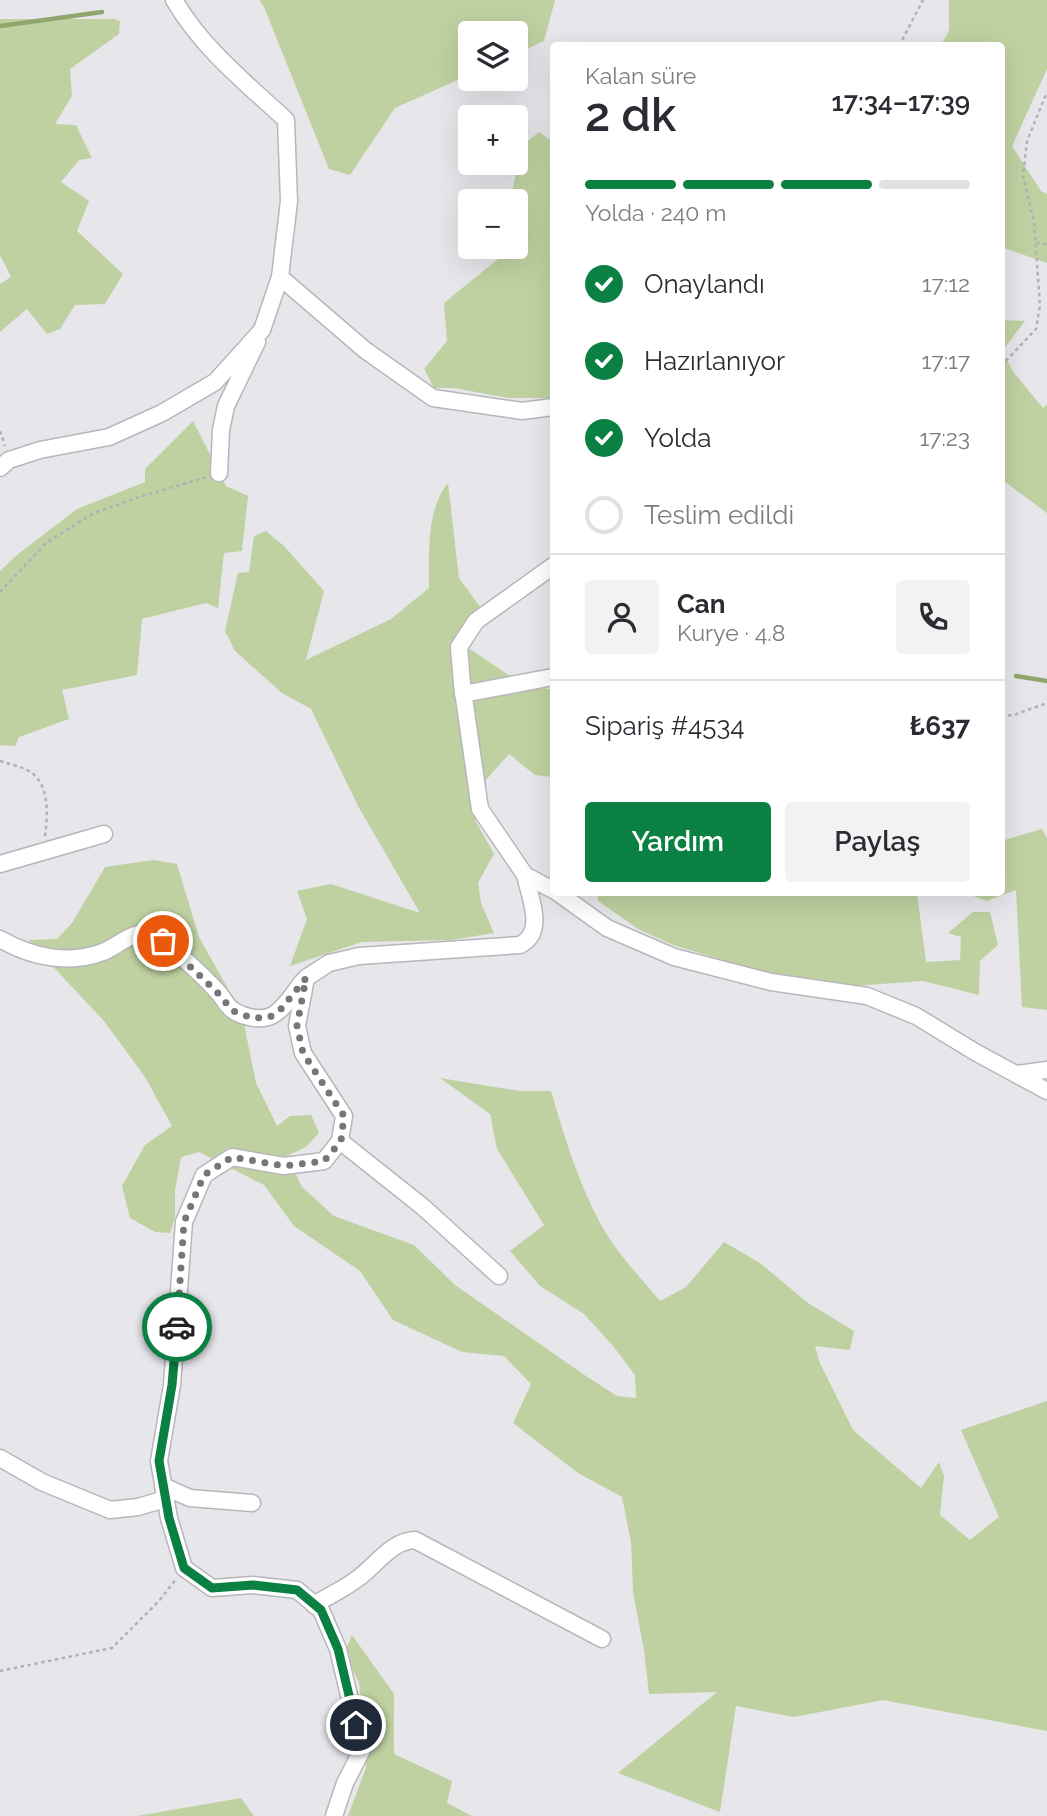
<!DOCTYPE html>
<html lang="tr">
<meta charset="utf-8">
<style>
body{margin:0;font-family:Raleway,sans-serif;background:#f2f2f3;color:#2b2b33;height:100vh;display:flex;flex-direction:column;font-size:26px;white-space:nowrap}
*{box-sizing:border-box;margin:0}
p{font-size:23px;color:#7c7c81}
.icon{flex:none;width:38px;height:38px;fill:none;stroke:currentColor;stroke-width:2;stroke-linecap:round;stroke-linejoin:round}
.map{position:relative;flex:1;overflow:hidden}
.side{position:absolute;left:550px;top:42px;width:455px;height:854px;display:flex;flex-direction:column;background:#fff;border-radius:7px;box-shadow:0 7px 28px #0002}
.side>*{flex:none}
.controls{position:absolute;left:458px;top:21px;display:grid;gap:14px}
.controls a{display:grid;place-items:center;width:70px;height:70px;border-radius:7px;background:#fff;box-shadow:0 7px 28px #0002;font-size:35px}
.pin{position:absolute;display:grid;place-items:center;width:60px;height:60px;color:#fff;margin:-30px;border:4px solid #fff;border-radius:50%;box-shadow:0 2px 7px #0007}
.courier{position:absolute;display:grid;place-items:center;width:70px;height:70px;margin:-35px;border:5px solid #0b8043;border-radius:50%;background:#fff;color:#222;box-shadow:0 2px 9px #0007}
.headline em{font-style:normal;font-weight:600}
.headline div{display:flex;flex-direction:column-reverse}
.headline{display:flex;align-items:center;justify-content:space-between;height:119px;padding:0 35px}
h1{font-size:46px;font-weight:600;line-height:52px}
.bar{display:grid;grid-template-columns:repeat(4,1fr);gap:10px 7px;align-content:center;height:84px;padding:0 35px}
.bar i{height:9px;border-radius:5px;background:#e1e1e2}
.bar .selected{background:#0b8043}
.bar p{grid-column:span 4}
.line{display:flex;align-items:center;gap:18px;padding:0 35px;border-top:2px solid #e1e1e2}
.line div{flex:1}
.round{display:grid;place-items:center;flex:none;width:74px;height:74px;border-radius:7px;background:#f2f2f3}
ol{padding:0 35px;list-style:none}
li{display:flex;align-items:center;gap:21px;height:77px}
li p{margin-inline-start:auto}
li .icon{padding:7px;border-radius:50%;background:#0b8043;color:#fff;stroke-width:4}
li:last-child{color:#7c7c81}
li i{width:38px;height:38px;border:4px solid #e1e1e2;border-radius:50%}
.cta{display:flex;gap:14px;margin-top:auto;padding:14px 35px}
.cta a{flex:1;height:80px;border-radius:7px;background:#0b8043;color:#fff;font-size:28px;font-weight:600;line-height:80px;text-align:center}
.cta a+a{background:#f2f2f3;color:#2b2b33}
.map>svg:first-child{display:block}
</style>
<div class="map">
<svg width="1047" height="1816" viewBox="0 0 1047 1816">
<rect width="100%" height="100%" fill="#e7e6eb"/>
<g fill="#bfd1a1">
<path d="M259 0H555L544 41 516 54V33H471V74L395 108 350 175 329 169 264 7Z"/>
<path d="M949 0H1047V69L1012 146 1041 191 1047 194V263L1001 247V46L941 45 949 31Z"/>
<path d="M0 19H114L120 21 119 34 70 69 72 96 55 124 76 125 92 158 79 160 61 182 89 201 77 231 123 274 105 304 75 305 60 329 47 334 27 309 0 332V284L11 277 0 255Z"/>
<path d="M539 132 553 142V398H508L454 388H434L424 369 447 341 444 303 498 259 501 247H516V201H510L522 146Z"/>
<path d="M1001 320 1025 321 1002 351 1014 373 1043 408 1047 405V513L1001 479Z"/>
<path d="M193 421 226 486 248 496 242 551 224 553 218 608 206 603 142 619 137 675 62 690 69 719 19 737 15 746 0 745V571L17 555 77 509 145 482V469Z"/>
<path d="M448 483 459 578 481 608 455 639 528 688 553 689V777L535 775 509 754 485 781 475 820 494 854 478 883 481 903 494 933 452 940 362 942 290 966 307 919 297 891 331 884 420 913 358 806 311 709 282 693 235 651 225 631 238 573 249 572 254 536 266 531 284 546 324 591 306 660 391 619 429 588C429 554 426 510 448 483Z"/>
<path d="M1042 829 1047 838V1010L1022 1007 1016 890 987 901 965 893 1001 892V841Z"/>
<path d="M153 860 177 864 199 937 242 1014 256 1083 277 1126 290 1116 311 1115 319 1133 306 1147 287 1156 302 1187 334 1216 414 1245 455 1285 583 1374 617 1396 636 1398 635 1375 613 1346 584 1314 540 1286 510 1251 544 1225 497 1149 490 1114 440 1078 520 1091H551C564 1135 578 1182 600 1223 616 1252 639 1276 660 1301L686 1287 724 1242 760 1263 808 1303 854 1331 850 1350 815 1346 819 1361 853 1430 921 1488 939 1462 944 1476 940 1515 970 1540 999 1517 961 1430 1047 1401V1731L883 1700 794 1717 736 1706 720 1812 618 1773 717 1692 649 1694 644 1650 633 1592 631 1542 622 1497 578 1473 513 1423 531 1384 504 1356 462 1352 393 1320 360 1271 294 1226 264 1185 199 1152 181 1157 175 1191V1217L170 1233 155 1232 130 1218 122 1186 145 1145 172 1126 145 1077 104 1021 28 940 57 939 72 923 105 867Z"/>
<path d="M597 893H917L926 962 960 960 961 937 948 933 973 912H990L998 945 980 961 979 995 923 981 853 986 772 975 673 945 638 929 598 901Z"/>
<path d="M352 1635 394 1694V1754L452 1781 447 1803 472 1816H348L366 1768V1733L359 1683 345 1652Z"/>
<path d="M241 1798 254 1816H137Z"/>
</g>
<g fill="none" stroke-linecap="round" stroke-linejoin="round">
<g stroke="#91a66d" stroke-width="4.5">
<path d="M0 26 102 12"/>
<path d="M1016 676 1047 681"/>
</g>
<g stroke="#b7b7bb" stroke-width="19">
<g id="minor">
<path d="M280 277 365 350 433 398 522 411 553 407"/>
<path d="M0 468 9 460 40 450 109 437 162 413 215 382 262 330 280 277 289 201 286 120C246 83 202 48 174 0"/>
<path d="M219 473 221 430 226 406 257 342"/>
<path d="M553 566 476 621 459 647 462 684 480 809 525 875 553 890"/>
<path d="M463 694 553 677"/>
<path d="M0 864 104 834"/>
<path d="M557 892 607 928 674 957 771 982 867 996 916 1016 975 1052 1047 1091"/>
<path d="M0 939C31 957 68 965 103 952 118 946 135 928 152 935 168 942 204 977 217 991 223 997 227 1007 234 1011 244 1017 260 1021 271 1016 284 1010 294 992 303 981"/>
<path d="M1016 1074 1047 1070"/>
<path d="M340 1141 423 1207 499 1276"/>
<path d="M0 1458 42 1482 110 1510 138 1507 165 1499"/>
<path d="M163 1486 190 1498 252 1503"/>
<path d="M314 1605C328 1596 344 1589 357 1579 376 1566 390 1541 415 1540L602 1639"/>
<path d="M334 1816 345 1783 362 1750 338 1649 321 1610 297 1590 253 1585 212 1588 184 1568 169 1518 159 1461 172 1385 184 1222 204 1175 232 1157 284 1166 324 1161 340 1141 344 1116 303 1053 297 1026 306 978 329 963 359 956 520 945C546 932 530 898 525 875"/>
</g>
</g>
<g stroke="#b1b0b4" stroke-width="2.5" stroke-dasharray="3.5 3.5" stroke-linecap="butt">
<path d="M899 46 923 0"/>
<path d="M1036 243 1047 244"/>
<path d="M1001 366 1036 329 1040 305 1034 222 1023 176 1027 141 1047 92"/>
<path d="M0 431 5 446"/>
<path d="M0 592 47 542 94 513 139 497 207 477"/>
<path d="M1001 716 1014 715 1047 703"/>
<path d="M0 761C9 764 19 766 27 770 50 781 48 815 45 836"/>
<path d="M0 1671 112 1648 159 1601 176 1579"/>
</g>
<use href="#minor" stroke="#fff" stroke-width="16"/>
</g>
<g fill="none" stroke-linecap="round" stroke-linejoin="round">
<path stroke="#767679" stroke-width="7" stroke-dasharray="0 12.6" d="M163 941 216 991 233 1011 252 1018 270 1017 281 1009 306 978 297 1026 303 1053 344 1116 341 1141 324 1161 284 1166 232 1157 204 1175 184 1222 177 1327"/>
<path stroke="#0b8043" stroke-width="9" d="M177 1327 172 1385 159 1461 169 1518 184 1568 212 1588 253 1585 297 1590 321 1610 338 1649 356 1725"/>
</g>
</svg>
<div class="controls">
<a><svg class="icon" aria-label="layers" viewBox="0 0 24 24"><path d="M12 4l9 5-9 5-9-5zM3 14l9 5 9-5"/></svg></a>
<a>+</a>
<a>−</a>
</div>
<div class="pin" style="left:163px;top:941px;background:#ea580c"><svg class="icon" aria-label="bag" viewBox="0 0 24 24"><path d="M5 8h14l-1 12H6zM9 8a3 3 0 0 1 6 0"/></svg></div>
<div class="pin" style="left:356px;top:1725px;background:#1f2937"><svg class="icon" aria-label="home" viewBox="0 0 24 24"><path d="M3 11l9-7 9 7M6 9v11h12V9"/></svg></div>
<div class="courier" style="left:177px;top:1327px"><svg class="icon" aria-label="car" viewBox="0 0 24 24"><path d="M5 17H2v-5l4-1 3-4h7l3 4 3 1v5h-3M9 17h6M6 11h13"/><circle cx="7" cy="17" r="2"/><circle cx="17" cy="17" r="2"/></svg></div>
<section class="side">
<div class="headline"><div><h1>2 dk</h1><p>Kalan süre</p></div><em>17:34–17:39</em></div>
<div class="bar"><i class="selected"></i><i class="selected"></i><i class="selected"></i><i></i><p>Yolda · 240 m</p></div>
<ol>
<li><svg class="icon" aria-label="check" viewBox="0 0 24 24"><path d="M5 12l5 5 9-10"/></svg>Onaylandı<p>17:12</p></li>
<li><svg class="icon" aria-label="check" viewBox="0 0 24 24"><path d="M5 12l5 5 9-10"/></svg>Hazırlanıyor<p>17:17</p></li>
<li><svg class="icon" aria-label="check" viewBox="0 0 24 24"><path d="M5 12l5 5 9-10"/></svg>Yolda<p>17:23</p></li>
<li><i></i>Teslim edildi</li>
</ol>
<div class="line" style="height:126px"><a class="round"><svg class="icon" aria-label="person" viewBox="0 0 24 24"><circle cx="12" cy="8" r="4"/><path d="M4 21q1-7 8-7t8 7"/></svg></a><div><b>Can</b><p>Kurye · 4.8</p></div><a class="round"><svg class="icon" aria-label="phone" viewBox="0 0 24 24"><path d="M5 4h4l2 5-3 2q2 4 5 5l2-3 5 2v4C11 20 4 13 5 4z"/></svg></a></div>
<div class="line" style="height:91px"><div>Sipariş #4534</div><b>₺637</b></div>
<div class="cta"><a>Yardım</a><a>Paylaş</a></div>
</section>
</div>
